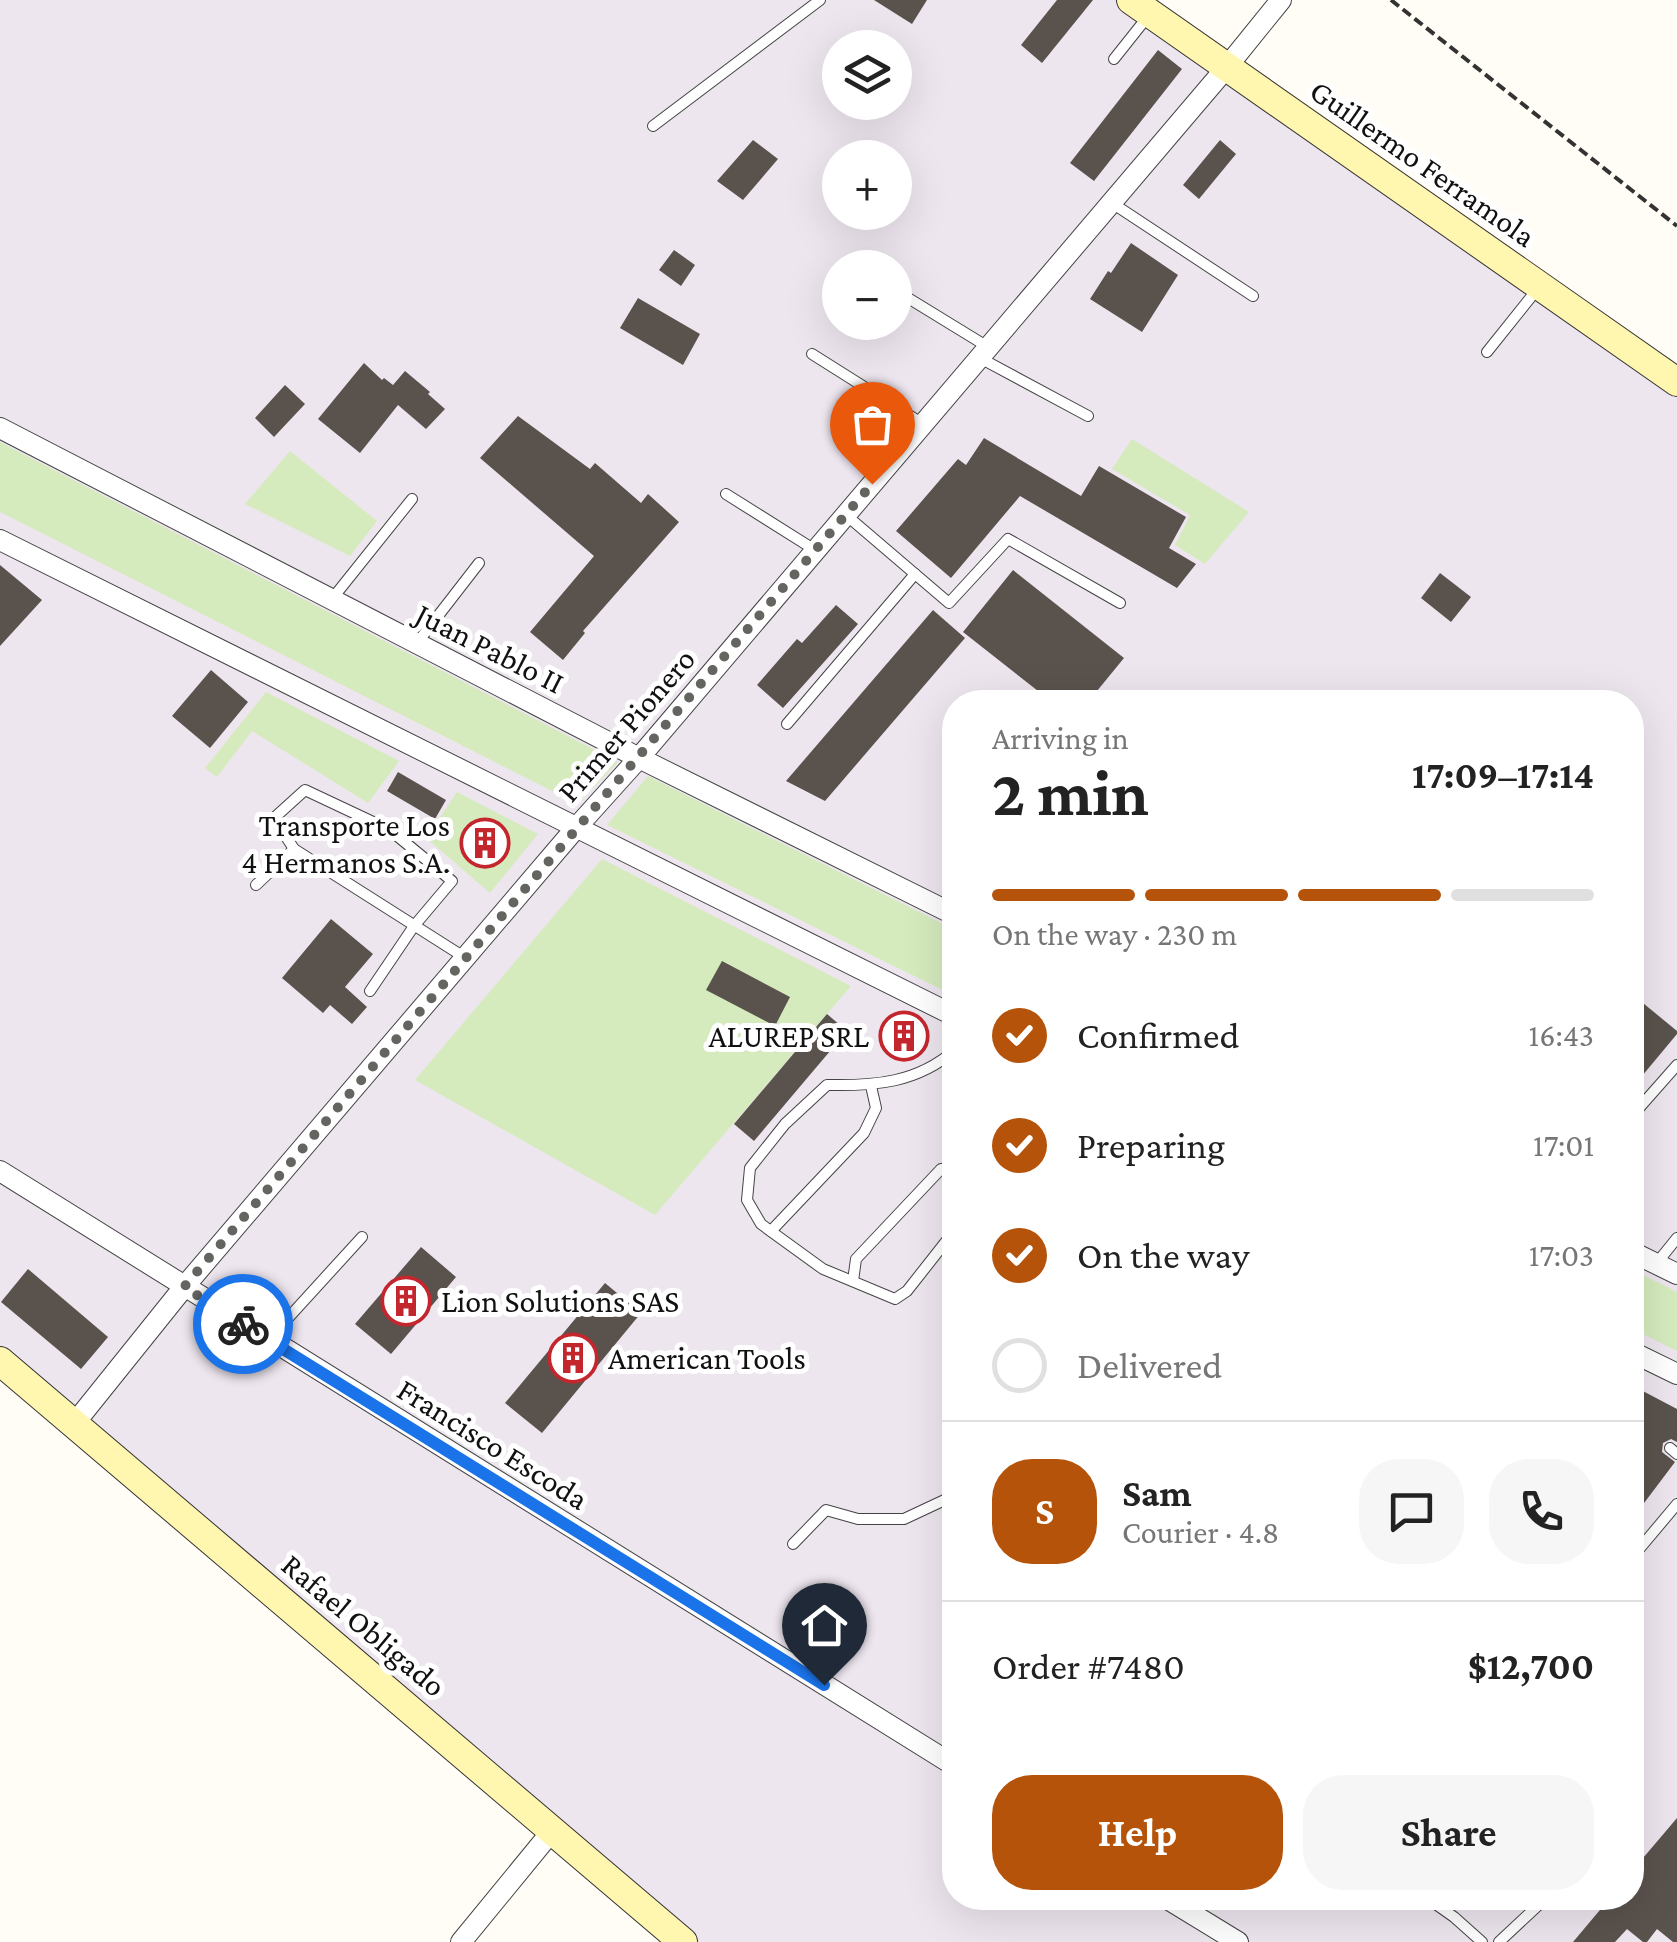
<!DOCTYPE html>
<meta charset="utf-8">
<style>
body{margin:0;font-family:"Crimson Pro",serif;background:#f6f6f6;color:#222;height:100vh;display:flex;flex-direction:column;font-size:38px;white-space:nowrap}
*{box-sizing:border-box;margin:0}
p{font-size:32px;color:#767676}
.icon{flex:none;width:55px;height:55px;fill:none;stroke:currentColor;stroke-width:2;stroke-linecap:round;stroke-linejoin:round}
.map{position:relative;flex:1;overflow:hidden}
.details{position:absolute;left:942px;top:690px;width:702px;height:1220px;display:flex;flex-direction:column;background:#fff;border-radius:40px;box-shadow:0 10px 40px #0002}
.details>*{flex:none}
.buttons{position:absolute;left:822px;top:30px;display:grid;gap:20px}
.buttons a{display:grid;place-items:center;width:90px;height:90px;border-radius:50%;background:#fff;box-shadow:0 10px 40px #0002;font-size:50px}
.pin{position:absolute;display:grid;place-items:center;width:85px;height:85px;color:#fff;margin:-102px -42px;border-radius:50% 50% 50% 0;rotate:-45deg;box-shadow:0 0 10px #0007}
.pin .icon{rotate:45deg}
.courier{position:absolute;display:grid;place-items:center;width:100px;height:100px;margin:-50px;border:8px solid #1a73e8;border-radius:50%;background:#fff;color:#222;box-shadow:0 2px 12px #0007}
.summary em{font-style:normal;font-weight:700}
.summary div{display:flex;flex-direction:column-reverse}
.summary{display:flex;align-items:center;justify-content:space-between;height:170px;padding:0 50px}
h1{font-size:65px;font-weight:700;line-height:75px}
.bar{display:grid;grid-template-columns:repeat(4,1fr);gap:15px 10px;align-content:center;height:120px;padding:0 50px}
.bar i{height:12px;border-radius:8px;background:#e0e0e0}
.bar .selected{background:#b45309}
.bar p{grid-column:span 4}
.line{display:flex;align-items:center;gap:25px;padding:0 50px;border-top:2px solid #e0e0e0}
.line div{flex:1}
.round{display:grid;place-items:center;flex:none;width:105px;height:105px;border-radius:40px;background:#f6f6f6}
ol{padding:0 50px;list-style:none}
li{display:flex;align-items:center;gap:30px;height:110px}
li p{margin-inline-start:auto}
li .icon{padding:10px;border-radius:50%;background:#b45309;color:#fff;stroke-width:4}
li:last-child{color:#767676}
li i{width:55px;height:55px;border:5px solid #e0e0e0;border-radius:50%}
.primary-button{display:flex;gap:20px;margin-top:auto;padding:20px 50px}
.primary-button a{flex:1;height:115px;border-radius:40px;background:#b45309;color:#fff;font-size:40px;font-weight:700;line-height:115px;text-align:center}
.primary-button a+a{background:#f6f6f6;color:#222}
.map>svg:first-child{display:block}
</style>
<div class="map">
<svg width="1677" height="1942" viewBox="0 0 1677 1942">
<rect width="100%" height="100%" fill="#fffdf5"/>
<path fill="#eee6ef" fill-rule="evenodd" d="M0 0H1131L1677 382V1942H683L0 1361ZM840 48H895V102H840ZM840 158H895V212H840ZM840 268H895V322H840ZM955 702H1632V1898H955Z"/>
<g fill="#d5ebbd">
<path d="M1132 439 1249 512 1205 564 1175 545 1190 515 1112 469Z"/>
<path d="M0 443V442L618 762 578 804 0 512Z"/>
<path d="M290 451 377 521 350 556 245 504Z"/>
<path d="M266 692 399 761 368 803 252 731 217 777 205 768Z"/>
<path d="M648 776 955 930V996L607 825Z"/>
<path d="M457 792 538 834 490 893 426 838Z"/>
<path d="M602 859 851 986 655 1215 415 1080Z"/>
<path d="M1633 1270 1677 1292V1351L1633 1329Z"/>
</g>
<g fill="#5a524d">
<path d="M874 0H927L912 24Z"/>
<path d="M1057 0H1093L1042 63 1021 45Z"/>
<path d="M1158 50 1182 69 1094 181 1070 163Z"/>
<path d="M753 140 778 159 743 200 717 181Z"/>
<path d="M1220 140 1236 154 1199 199 1183 185Z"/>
<path d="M1131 243 1178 275 1142 332 1090 299 1108 271 1111 273Z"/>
<path d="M674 250 695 265 681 286 659 270Z"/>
<path d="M638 298 700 334 683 365 620 328Z"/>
<path d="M364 363 382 380 384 378 393 385 405 371 430 392 428 394 445 409 426 429 398 405 360 453 318 419Z"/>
<path d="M285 385 305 404 274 437 255 418Z"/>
<path d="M518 416 590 469 595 463 641 503 648 494 679 522 583 631 585 633 563 660 530 632 594 556 480 458Z"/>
<path d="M984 438 1081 496 1099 466 1186 517 1169 548 1196 564 1177 588 1020 496 951 578 896 531 958 459 966 465Z"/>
<path d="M0 565 42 600 0 646Z"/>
<path d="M1013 570 1124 658 1088 702H1052L963 632Z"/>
<path d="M1440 573 1471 597 1451 622 1421 598Z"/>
<path d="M836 605 858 624 783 708 757 685 797 639 802 643Z"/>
<path d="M933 610 965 638 825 801 786 781Z"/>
<path d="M211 670 248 702 210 748 172 716Z"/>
<path d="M398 772 446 800 435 819 387 791Z"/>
<path d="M479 820 508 845 490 866 461 841Z"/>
<path d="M331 919 373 954 345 987 367 1007 352 1024 330 1005 323 1013 282 978Z"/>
<path d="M722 961 790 997 775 1026 706 990Z"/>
<path d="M1632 994 1677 1031V1034L1632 1088Z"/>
<path d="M827 1014 847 1031 754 1141 734 1124Z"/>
<path d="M899 1018 922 1028 910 1055 887 1045Z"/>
<path d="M421 1247 456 1277 391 1354 355 1324Z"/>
<path d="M28 1269 108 1337 81 1369 1 1302Z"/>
<path d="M605 1283 641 1313 542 1433 505 1403Z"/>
<path d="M1639 1389 1677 1409V1442L1671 1439 1663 1443 1662 1452 1675 1462 1632 1519V1398Z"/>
<path d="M1677 1818V1942H1673L1657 1929 1647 1942H1643L1627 1929 1615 1942H1573L1610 1898H1632V1871Z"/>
</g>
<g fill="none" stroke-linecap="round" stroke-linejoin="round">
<g stroke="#444" stroke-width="12">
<g id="lane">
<path d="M1114 59 1149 15"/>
<path d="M653 126 820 0"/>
<path d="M1112 203 1253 296"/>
<path d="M895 290 988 347"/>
<path d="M1487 352 1539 287"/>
<path d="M812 354 923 424"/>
<path d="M980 358 1088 416"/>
<path d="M726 494 815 550"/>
<path d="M846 515 949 603 1008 539 1120 603"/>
<path d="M332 599 412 499"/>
<path d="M417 643 479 563"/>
<path d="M787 724 915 574"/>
<path d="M294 849 464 957"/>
<path d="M256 885 294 849 274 818 305 790 390 830 452 881 414 926 370 991"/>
<path d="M955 1050C917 1083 875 1086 827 1085L785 1124 750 1168 747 1200 761 1224 823 1269 895 1299 907 1291 955 1230"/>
<path d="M1632 1116 1677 1065"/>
<path d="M771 1231 864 1133 876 1108 871 1086"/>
<path d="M1656 1264 1677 1238"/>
<path d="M853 1281 856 1259 941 1169 955 1171"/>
<path d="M269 1339 362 1237"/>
<path d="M1670 1448 1677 1454"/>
<path d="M793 1544 826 1510 858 1519H904L951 1497 955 1501"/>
<path d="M1635 1554 1677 1504"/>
<path d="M1427 1898 1454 1917 1482 1942"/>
<path d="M1499 1942 1546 1898"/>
</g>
</g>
<g stroke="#444" stroke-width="22">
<g id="street">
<path d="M0 428 639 758 955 915"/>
<path d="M0 540 955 1016"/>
<path d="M0 1171 955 1766"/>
<path d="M1632 1252 1677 1274"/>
<path d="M1632 1352 1677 1374"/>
<path d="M74 1424 184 1287 575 829 639 758 1226 68 1281 0"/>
<path d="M1166 1898 1238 1942"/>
<path d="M461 1942 552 1831"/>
</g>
</g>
<g stroke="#333" stroke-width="30">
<g id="secondary">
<path d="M1131 0 1677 382"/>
<path d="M0 1361 683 1942"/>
</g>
</g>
<path stroke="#333" stroke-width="4" stroke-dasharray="10 5" stroke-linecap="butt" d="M1391 0 1677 226"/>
<use href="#lane" stroke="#fff" stroke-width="10"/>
<use href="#street" stroke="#fff" stroke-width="20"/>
<use href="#secondary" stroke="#fff6b0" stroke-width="28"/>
</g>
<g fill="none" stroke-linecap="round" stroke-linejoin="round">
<path stroke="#646461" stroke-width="10" stroke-dasharray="0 18" d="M243 1324 184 1287 872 484"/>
<path stroke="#1a73e8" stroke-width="12" d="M243 1324 824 1685"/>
</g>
<defs>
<g id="building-ring" transform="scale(2.5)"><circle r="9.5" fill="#fff" stroke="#c4262e" stroke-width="1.5"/><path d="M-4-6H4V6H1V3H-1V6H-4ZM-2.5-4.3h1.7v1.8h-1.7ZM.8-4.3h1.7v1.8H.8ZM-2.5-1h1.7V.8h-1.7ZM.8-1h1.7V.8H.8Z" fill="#c4262e"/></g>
</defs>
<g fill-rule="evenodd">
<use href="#building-ring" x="485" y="843"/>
<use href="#building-ring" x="904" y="1036"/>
<use href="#building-ring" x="406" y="1301"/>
<use href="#building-ring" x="573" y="1358"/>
</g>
<g text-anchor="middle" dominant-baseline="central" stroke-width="10" stroke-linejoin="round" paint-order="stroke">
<g font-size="32" fill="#111" stroke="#fff">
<text transform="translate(1423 163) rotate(35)">Guillermo Ferramola</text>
<text transform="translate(490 648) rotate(27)">Juan Pablo II</text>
<text transform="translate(626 725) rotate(-49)">Primer Pionero</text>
<text transform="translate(493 1444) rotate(32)">Francisco Escoda</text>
<text transform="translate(364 1625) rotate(40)">Rafael Obligado</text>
</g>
<g font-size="32" fill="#111" stroke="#fff" text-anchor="end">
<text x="450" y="825">Transporte Los<tspan x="450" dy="37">4 Hermanos S.A.</tspan></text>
<text x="869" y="1036">ALUREP SRL</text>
<text x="441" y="1301" text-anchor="start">Lion Solutions SAS</text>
<text x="608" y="1358" text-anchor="start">American Tools</text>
</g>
</g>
</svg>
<div class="buttons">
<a><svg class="icon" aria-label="layers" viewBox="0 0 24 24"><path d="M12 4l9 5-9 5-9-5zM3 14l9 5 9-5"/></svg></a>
<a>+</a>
<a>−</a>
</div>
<div class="pin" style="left:872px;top:484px;background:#ea580c"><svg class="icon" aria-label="bag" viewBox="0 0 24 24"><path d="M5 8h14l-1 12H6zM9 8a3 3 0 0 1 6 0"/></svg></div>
<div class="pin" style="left:824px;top:1685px;background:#1f2937"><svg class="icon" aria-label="home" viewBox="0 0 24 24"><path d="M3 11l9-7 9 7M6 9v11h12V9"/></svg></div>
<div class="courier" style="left:243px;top:1324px"><svg class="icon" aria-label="bike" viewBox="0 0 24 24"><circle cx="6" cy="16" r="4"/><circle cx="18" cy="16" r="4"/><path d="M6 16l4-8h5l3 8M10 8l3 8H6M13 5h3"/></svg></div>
<section class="details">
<div class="summary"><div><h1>2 min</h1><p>Arriving in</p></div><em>17:09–17:14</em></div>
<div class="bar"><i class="selected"></i><i class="selected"></i><i class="selected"></i><i></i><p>On the way · 230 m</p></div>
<ol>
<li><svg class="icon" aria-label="check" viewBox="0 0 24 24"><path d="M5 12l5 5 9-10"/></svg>Confirmed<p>16:43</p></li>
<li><svg class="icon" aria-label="check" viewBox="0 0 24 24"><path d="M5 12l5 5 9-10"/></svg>Preparing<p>17:01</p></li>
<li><svg class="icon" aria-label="check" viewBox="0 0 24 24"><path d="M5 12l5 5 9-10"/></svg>On the way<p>17:03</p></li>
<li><i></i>Delivered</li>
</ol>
<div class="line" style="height:180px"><b class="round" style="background:#b45309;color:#fff">S</b><div><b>Sam</b><p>Courier · 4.8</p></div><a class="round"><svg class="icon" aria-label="chat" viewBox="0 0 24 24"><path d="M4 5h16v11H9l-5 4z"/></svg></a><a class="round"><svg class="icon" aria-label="phone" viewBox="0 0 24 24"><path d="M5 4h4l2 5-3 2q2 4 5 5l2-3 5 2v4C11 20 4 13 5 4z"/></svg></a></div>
<div class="line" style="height:130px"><div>Order #7480</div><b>$12,700</b></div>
<div class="primary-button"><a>Help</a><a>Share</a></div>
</section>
</div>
